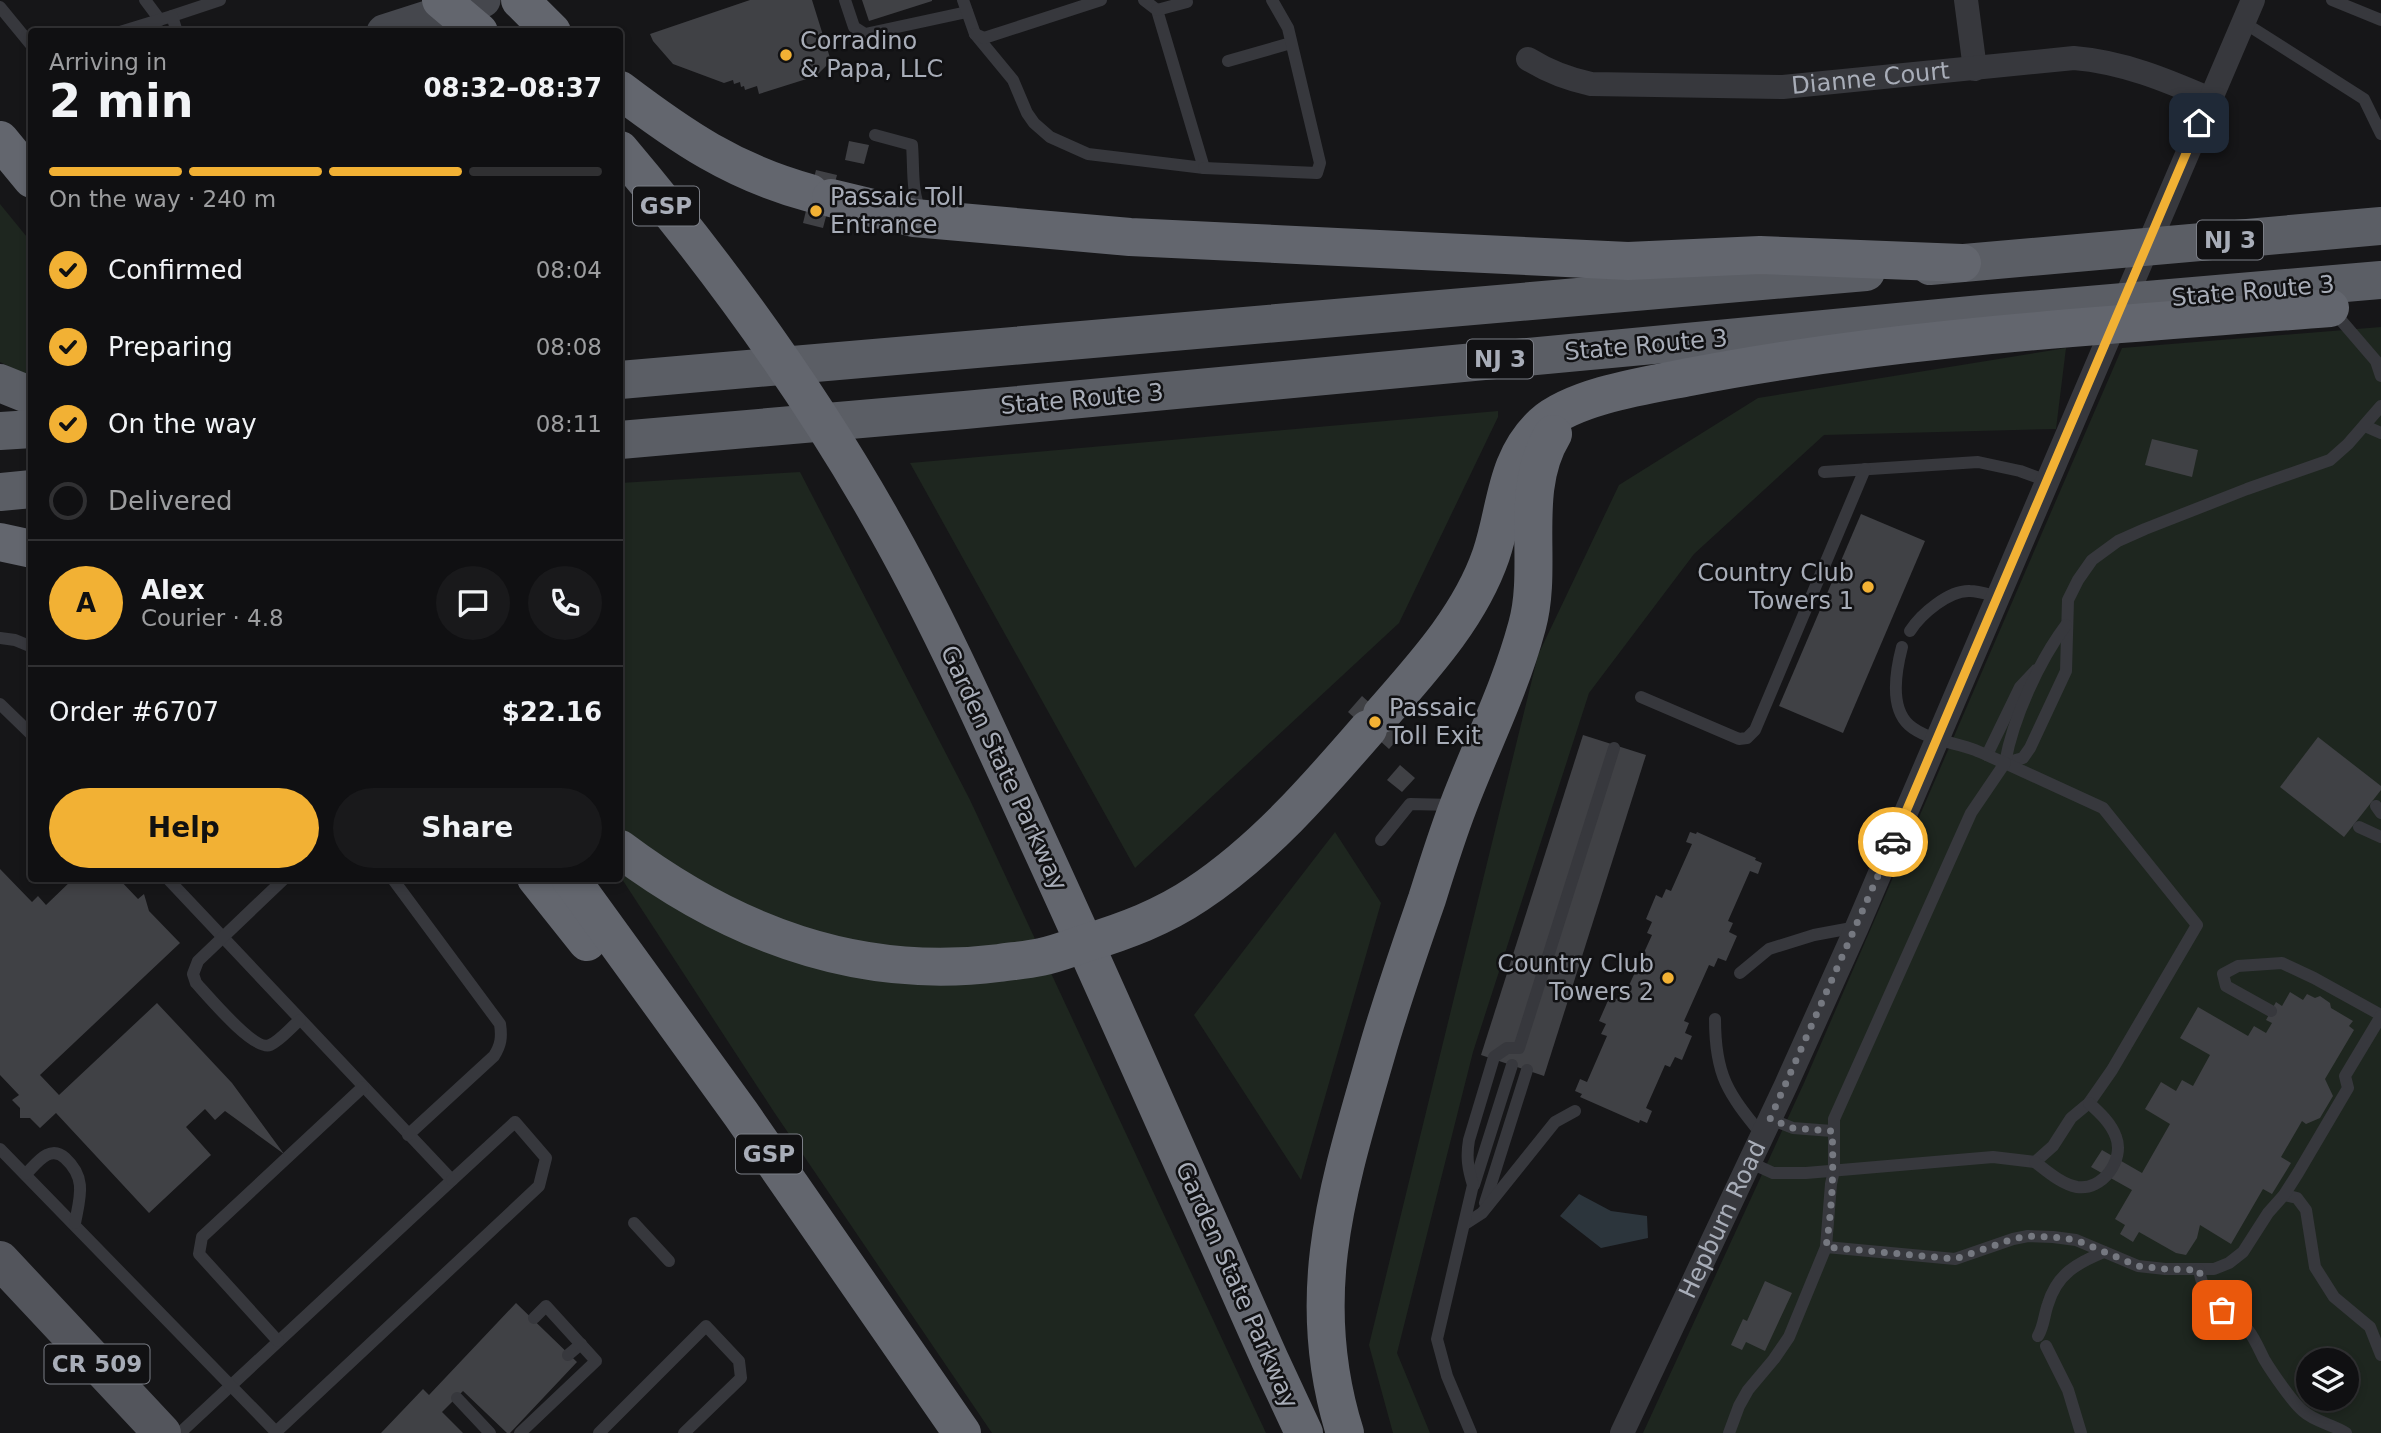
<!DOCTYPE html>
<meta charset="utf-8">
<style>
body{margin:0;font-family:"DejaVu Sans",sans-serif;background:#19191b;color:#f1f3f6;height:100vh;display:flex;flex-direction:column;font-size:26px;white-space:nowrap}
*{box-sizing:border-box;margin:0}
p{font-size:23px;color:#9c9d9f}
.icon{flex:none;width:38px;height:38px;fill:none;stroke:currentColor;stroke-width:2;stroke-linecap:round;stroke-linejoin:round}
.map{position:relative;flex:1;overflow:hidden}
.sheet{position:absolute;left:28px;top:28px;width:595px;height:854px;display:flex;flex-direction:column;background:#101012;border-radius:7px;box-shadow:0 4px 10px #0003,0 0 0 2px #303032}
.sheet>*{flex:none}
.fabs{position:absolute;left:2296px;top:1348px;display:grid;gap:14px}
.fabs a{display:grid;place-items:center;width:63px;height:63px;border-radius:50%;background:#101012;box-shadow:0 4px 10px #0003,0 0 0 2px #303032;font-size:35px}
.pin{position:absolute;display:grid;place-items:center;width:60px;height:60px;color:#fff;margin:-30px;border-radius:14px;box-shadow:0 4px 10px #0006}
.courier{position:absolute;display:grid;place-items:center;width:70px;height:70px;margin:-35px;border:5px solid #f2b134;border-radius:50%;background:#fff;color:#222;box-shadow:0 2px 9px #0007}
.overview em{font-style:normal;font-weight:700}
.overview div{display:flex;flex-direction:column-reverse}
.overview{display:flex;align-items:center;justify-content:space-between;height:119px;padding:0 21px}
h1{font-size:46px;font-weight:700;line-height:52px}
.bar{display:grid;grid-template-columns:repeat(4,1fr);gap:10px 7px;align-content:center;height:84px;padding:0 21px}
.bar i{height:9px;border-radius:5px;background:#303032}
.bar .active{background:#f2b134}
.bar p{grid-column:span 4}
.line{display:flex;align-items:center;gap:18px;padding:0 21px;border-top:2px solid #303032}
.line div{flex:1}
.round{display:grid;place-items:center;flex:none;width:74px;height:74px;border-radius:37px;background:#19191b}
ol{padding:0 21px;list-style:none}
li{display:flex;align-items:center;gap:21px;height:77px}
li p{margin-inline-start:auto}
li .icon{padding:7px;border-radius:50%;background:#f2b134;color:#111;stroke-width:4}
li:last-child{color:#9c9d9f}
li i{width:38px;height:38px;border:4px solid #303032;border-radius:50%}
.action{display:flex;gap:14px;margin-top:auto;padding:14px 21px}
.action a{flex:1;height:80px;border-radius:42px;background:#f2b134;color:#111;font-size:28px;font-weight:700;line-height:80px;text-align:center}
.action a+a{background:#19191b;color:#f1f3f6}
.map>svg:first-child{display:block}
</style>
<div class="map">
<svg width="2381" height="1433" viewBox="0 0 2381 1433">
<rect width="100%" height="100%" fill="#161618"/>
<g fill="#1e261f" fill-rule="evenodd">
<path d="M0 204 31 242V377L0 362Z"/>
<path d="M2381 327V1433H1643L1804 1083 2122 348ZM2308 1360H2347V1398H2308Z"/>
<path d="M2066 348 2056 429 1824 435 1694 554 1589 693 1473 1052 1397 1353 1430 1433H1393L1369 1345 1538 655 1619 485 1758 398Z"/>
<path d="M1498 411V417L1399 623 1135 868 910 463Z"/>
<path d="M800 472 970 800 1266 1433H992L774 1112 620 876V483Z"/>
<path d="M1335 832 1381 903 1301 1180 1194 1015Z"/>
</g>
<path fill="#2c353c" d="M1579 1194 1611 1211 1647 1216 1648 1238 1601 1248 1560 1216Z"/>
<g fill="#404145">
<path d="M750 0H812L831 61 816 76 759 94 757 86 745 90 744 86 741 87 740 82 734 84 733 80 724 83 673 64 653 41 650 34Z"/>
<path d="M862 0H932V1L869 21Z"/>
<path d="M849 141 869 145 864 164 845 160Z"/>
<path d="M816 170 837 175 823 228 803 223Z"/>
<path d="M2152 439 2198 450 2192 477 2145 465Z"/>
<path d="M1861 514 1925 541 1843 733 1779 706Z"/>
<path d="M1362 696 1403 733 1389 749 1348 712Z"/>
<path d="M1583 735 1646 755 1544 1076 1481 1055Z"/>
<path d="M2318 737 2381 786V790L2344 837 2280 787Z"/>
<path d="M1400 765 1415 778 1402 792 1387 780Z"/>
<path d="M1690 832 1696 834 1697 832 1756 858 1755 860 1762 863 1758 874 1750 871 1728 921 1733 923 1729 932 1737 936 1726 961 1718 958 1714 967 1709 965 1684 1021 1689 1023 1685 1033 1692 1036 1682 1060 1675 1057 1670 1067 1665 1065 1646 1108 1652 1111 1647 1123 1640 1120 1639 1123 1580 1097 1582 1094 1575 1091 1580 1079 1587 1082 1607 1036 1601 1034 1606 1024 1599 1021 1610 996 1617 999 1621 989 1626 992 1652 935 1647 933 1652 922 1646 919 1656 895 1662 898 1666 889 1671 891 1692 844 1686 842Z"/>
<path d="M0 869 32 902 38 896 46 905 74 878H118L138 899 144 894 149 911 180 943 40 1075 59 1095 157 1003 232 1083 284 1154 225 1111 215 1120 205 1109 186 1127 211 1155 149 1213 56 1113 40 1128 30 1118H20V1108L12 1100 19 1095 0 1075Z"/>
<path d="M2290 992 2303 1000 2307 994 2315 998 2320 996 2330 1003 2331 1008 2353 1021 2349 1026 2354 1030 2325 1079 2333 1096 2320 1118 2306 1124 2302 1121 2281 1157 2291 1163 2272 1194 2263 1189 2231 1244 2200 1225 2197 1238 2186 1255 2176 1253 2139 1232 2133 1242 2120 1234 2125 1225 2115 1219 2132 1190 2091 1167 2102 1150 2142 1173 2170 1124 2145 1109 2161 1082 2176 1091 2182 1080 2193 1086 2210 1055 2180 1038 2198 1007 2248 1036 2254 1026 2266 1033 2272 1023 2266 1020 2276 1002 2282 1006Z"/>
<path d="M1765 1281 1792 1293 1765 1351 1746 1342 1742 1350 1731 1345 1743 1319 1747 1321Z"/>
<path d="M516 1303 577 1362 510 1433H507L463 1391 442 1412 463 1433H381L423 1389 429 1395Z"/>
</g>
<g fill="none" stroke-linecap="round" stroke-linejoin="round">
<g stroke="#37383d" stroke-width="12">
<path d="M145 0 160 20"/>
<path d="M845 0 854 27 865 34 967 12"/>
<path d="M963 0 975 34 1013 80 1027 113 1034 123 1050 137 1088 154 1204 168 1157 10 1144 0"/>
<path d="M2332 0 2381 20"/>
<path d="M0 7 32 46"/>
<path d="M1157 10 1187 2"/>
<path d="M172 16 220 0"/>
<path d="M2243 22 2364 99 2381 134"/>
<path d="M120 32 172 16 177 32"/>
<path d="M975 34 984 38 1101 0"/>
<path d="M1228 61 1291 43"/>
<path d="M875 135 912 145C914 168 911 191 921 213"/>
<path d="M1204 168 1317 173 1320 163 1288 28 1272 0"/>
<path d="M2333 311 2376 361 2381 376"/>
<path d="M2365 426 2381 433"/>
<path d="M1824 472 1978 462 2020 471 2047 481"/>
<path d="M1910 631C1921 614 1949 590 1970 591 1979 591 1990 595 1999 597"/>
<path d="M0 638 15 640 32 647"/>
<path d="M1641 697 1739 739 1747 738 1755 730 1865 469"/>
<path d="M0 704 32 735"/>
<path d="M1987 755 2020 687 2036 670"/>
<path d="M2005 763 2023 758 2030 748 2066 671 2068 600 2078 580 2092 560 2118 541 2145 529 2247 489 2330 460 2348 444 2381 406"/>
<path d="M2005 763C2013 718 2039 661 2066 625"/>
<path d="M2376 806 2381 813"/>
<path d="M2359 827 2381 837"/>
<path d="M1381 840 1410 804 1454 805"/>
<path d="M167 878 452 1180 180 1433"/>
<path d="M285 878 198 961 193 974 196 983C207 995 255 1052 270 1045 281 1040 291 1027 300 1020"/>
<path d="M392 878 500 1024C502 1037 501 1045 494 1056L408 1135"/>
<path d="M1740 973 1769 949 1814 935 1857 927"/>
<path d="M2271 1011 2226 986 2223 974 2238 966 2282 963 2314 978 2381 1015"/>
<path d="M1715 1019C1715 1076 1728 1093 1762 1135"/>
<path d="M1770 1119 1793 1128 1832 1131"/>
<path d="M0 1149 276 1432 539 1186 546 1158 515 1122 452 1180"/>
<path d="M1749 1162 1773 1173H1806L1993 1157 2035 1162 2053 1146 2071 1118 2089 1103 2112 1070 2197 925 2103 808 2005 763"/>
<path d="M2035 1162C2047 1171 2061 1184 2077 1187 2102 1191 2125 1160 2116 1137 2111 1123 2100 1113 2089 1103"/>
<path d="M26 1174C37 1163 50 1144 65 1158 87 1178 80 1197 75 1223"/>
<path d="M1474 1185 1512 1065"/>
<path d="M2284 1195 2297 1198 2306 1210 2315 1267 2334 1297 2370 1327 2381 1355"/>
<path d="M1485 1203 1527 1070"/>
<path d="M634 1223 669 1261"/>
<path d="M1465 1224 1482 1213 1555 1122 1575 1111"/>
<path d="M1826 1247 1955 1259 2013 1239 2028 1236 2053 1237 2076 1240 2138 1266 2165 1269H2214L2229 1263 2243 1252 2268 1213 2284 1195 2298 1173 2348 1088 2345 1076 2381 1016"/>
<path d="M2199 1270C2207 1312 2224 1304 2248 1330 2255 1339 2259 1349 2264 1359 2271 1371 2293 1403 2303 1411 2315 1422 2332 1424 2346 1433"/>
<path d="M2038 1336C2044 1326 2044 1315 2048 1304 2057 1274 2077 1263 2104 1252"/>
<path d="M278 1341 199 1254 202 1237 363 1087"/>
<path d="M2046 1346 2068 1390 2081 1433"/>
<path d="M568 1355 581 1344"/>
<path d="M457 1398 490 1433"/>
<path d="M520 1433 596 1361 546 1306 534 1318"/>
<path d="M599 1433 706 1326 739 1361 741 1378 684 1433"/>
<path d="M1471 1433 1447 1376 1437 1339 1473 1185C1468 1169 1466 1157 1469 1140L1494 1057 1507 1048H1519L1614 748"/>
<path d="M1729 1433 1739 1406 1748 1390 1774 1359 1789 1337 1826 1247 1831 1184 1834 1170V1119L1971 813 2005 763C1995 759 1985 754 1975 750 1954 742 1926 740 1909 725 1889 707 1896 670 1902 647"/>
</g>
<g stroke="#37383d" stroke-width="24">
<path d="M1966 0 1975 69"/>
<path id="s1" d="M1528 59C1549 72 1567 79 1591 84L1783 87 2074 58C2123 62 2166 80 2210 99"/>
<path id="s2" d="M1622 1433 1786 1085 1857 927 2253 0"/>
</g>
<path stroke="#45474d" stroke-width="35" d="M384 32 483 0"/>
<path stroke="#53555c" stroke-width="38" d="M0 1260 162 1433"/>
<g stroke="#5b5e65" stroke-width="38">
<path d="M1930 266 2381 226"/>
<path d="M620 380 1866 272"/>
<path d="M0 383 32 396"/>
<path d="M0 431 32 429"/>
<path d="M620 440 965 410 1982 314 2381 280"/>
<path d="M0 492 32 489"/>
</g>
<g stroke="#63666e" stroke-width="38">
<path d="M441 0 479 32"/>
<path d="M520 0 552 32"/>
<path d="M620 90C682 137 733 172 810 193"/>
<path d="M0 140 32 179"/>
<path d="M620 150C717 265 806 387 880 517 940 622 988 732 1038 841 1117 1013 1193 1187 1270 1360L1304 1433"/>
<path d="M831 198 914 218 1130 237 1628 261 1760 255 1962 263"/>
<path d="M0 542 32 549"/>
<path d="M1382 714C1424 666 1470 616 1491 555 1507 508 1504 461 1543 424 1574 396 1648 385 1689 377 1900 336 2116 325 2330 308"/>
<path d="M620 849C732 933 857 981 999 963 1013 961 1027 960 1041 957 1056 954 1071 948 1086 943 1125 931 1163 917 1197 894 1263 850 1316 789 1368 729"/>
<path d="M536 878 587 942"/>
<path d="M570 878 741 1114 962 1433"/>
<path d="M1345 1433C1302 1296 1338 1187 1376 1055 1391 1002 1409 951 1427 899 1437 867 1447 835 1459 804 1482 744 1510 689 1527 626 1544 565 1518 491 1553 434"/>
</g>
</g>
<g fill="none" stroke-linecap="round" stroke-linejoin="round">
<path stroke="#757880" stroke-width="7" stroke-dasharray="0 12.6" d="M1893 842 1770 1119 1793 1128 1832 1131C1834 1170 1832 1209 1826 1247L1955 1259 2013 1239 2028 1236 2053 1237 2076 1240 2138 1266 2165 1269 2199 1270 2207 1298 2222 1310"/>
<path stroke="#f2b134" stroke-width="9" d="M1893 842 2199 123"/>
</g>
<g fill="#f2b134" stroke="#111113" stroke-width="2.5">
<circle cx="786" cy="55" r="7"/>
<circle cx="816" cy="211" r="7"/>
<circle cx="1868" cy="587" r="7"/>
<circle cx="1375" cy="722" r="7"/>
<circle cx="1668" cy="978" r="7"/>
</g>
<g text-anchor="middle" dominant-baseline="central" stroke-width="5" stroke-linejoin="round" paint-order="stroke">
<g fill="#111113" stroke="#7b7e86" stroke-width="2">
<rect x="633" y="186.5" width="66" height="39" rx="5"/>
<rect x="2197" y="220.5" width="66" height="39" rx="5"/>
<rect x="1467" y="339.5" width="66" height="39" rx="5"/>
<rect x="736" y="1134.5" width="66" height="39" rx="5"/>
<rect x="44.5" y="1344.5" width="105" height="39" rx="5"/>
</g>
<g font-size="23" font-weight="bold" fill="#a8adb8">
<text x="666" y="206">GSP</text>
<text x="2230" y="240">NJ 3</text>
<text x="1500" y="359">NJ 3</text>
<text x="769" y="1154">GSP</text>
<text x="97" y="1364">CR 509</text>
</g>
<g font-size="24" fill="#a8adb8" stroke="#111113" text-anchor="start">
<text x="800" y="41">Corradino<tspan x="800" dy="28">&amp; Papa, LLC</tspan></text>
<text x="830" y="197">Passaic Toll<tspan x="830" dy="28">Entrance</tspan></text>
<text x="1854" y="573" text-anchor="end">Country Club<tspan x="1854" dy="28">Towers 1</tspan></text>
<text x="1389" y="708">Passaic<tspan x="1389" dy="28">Toll Exit</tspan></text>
<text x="1654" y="964" text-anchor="end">Country Club<tspan x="1654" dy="28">Towers 2</tspan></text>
</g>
<g font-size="24" fill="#a8adb8" stroke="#111113">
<text stroke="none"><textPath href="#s1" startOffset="348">Dianne Court</textPath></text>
<text transform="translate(2253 291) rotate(-5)">State Route 3</text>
<text transform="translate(1646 345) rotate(-5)">State Route 3</text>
<text transform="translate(1082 399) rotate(-5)">State Route 3</text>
<text transform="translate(1004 768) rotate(65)">Garden State Parkway</text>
<text stroke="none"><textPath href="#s2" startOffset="236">Hepburn Road</textPath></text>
<text transform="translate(1237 1285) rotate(66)">Garden State Parkway</text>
</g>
</g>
</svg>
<div class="fabs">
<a><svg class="icon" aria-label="layers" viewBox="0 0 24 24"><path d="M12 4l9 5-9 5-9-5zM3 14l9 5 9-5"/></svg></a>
</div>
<div class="pin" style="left:2222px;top:1310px;background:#ea580c"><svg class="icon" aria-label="bag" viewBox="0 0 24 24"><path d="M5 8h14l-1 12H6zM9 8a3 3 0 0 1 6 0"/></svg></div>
<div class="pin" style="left:2199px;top:123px;background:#1f2937"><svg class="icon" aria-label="home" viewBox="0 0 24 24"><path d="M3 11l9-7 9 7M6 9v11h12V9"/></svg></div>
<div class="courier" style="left:1893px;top:842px"><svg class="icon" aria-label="car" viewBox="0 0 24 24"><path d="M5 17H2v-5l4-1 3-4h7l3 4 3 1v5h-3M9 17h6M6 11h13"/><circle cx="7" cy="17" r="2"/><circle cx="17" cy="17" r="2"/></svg></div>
<section class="sheet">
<div class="overview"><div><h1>2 min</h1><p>Arriving in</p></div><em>08:32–08:37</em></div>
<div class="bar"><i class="active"></i><i class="active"></i><i class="active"></i><i></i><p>On the way · 240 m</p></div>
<ol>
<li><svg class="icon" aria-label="check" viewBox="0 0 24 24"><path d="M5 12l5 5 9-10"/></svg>Confirmed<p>08:04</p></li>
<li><svg class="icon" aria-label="check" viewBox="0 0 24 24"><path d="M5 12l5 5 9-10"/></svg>Preparing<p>08:08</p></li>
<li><svg class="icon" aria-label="check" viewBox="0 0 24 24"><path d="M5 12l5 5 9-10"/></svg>On the way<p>08:11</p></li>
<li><i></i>Delivered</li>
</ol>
<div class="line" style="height:126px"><b class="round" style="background:#f2b134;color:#111">A</b><div><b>Alex</b><p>Courier · 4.8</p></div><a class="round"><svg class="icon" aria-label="chat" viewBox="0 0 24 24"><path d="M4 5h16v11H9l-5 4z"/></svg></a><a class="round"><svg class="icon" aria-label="phone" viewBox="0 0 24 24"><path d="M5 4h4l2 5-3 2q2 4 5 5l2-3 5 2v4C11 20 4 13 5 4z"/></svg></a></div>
<div class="line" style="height:91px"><div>Order #6707</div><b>$22.16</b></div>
<div class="action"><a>Help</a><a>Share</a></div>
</section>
</div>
